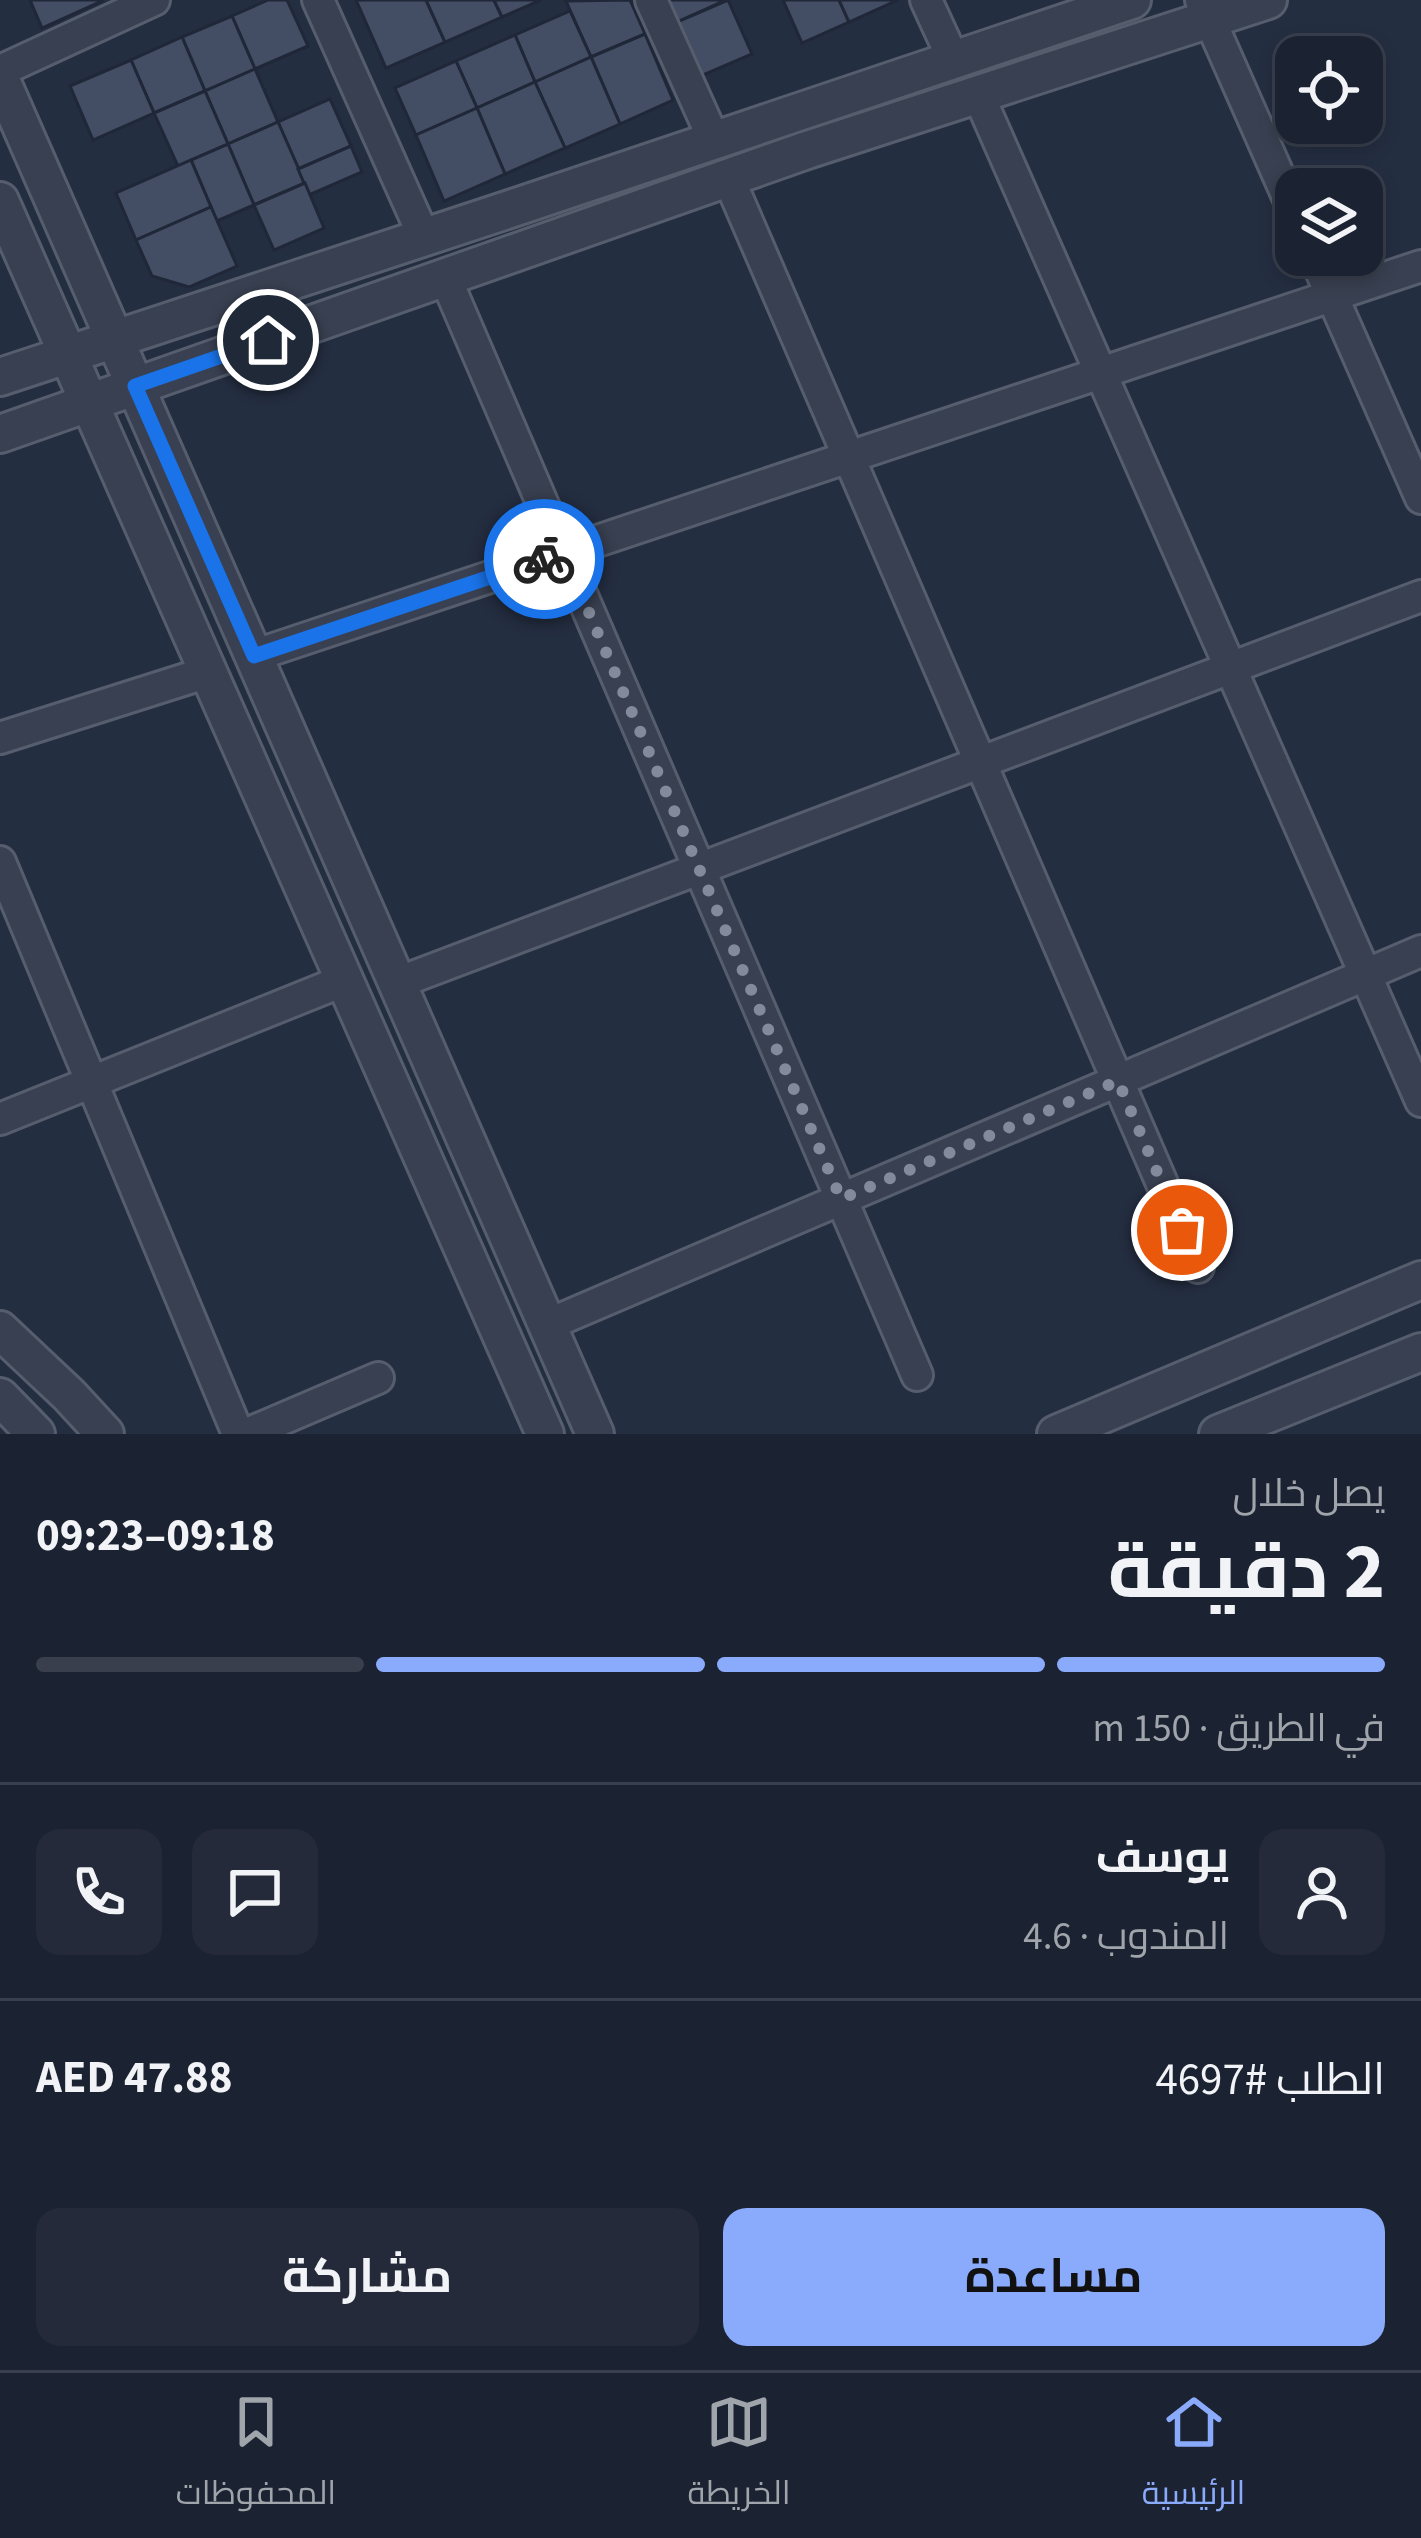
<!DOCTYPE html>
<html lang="ar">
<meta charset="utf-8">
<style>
body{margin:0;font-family:"Source Sans 3",Cairo,sans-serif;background:#242a39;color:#f1f3f6;direction:rtl;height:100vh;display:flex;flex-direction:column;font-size:45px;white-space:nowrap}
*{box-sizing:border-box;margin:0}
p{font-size:39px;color:#a0a4ab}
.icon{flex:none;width:66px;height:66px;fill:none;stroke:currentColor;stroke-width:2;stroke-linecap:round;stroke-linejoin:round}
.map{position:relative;height:1434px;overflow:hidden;direction:ltr}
.sheet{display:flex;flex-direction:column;background:#1b2231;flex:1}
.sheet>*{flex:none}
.fabs{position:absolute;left:1275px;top:36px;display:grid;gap:24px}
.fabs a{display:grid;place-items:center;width:108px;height:108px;border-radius:24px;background:#1b2231;box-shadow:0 6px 18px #0003,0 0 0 3px #393f4d;font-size:60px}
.pin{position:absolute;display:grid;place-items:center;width:102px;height:102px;color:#fff;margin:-51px;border:6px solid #fff;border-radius:50%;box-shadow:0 3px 12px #0007}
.courier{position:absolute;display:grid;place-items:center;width:120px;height:120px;margin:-60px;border:9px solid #1a73e8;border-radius:50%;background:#fff;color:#222;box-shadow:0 3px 15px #0007}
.summary em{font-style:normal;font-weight:700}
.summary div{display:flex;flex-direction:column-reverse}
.summary{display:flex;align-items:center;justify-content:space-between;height:204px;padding:0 36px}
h1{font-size:78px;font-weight:700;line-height:90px}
.bar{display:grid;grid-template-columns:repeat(4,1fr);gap:18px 12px;align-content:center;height:144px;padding:0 36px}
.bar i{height:15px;border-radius:9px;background:#393f4d}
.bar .selected{background:#8aaafc}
.bar p{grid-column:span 4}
.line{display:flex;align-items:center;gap:30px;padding:0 36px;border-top:3px solid #393f4d}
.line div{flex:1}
.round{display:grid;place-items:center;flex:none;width:126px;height:126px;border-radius:24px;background:#242a39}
.action{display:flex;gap:24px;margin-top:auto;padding:24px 36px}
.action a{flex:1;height:138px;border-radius:24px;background:#8aaafc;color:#111;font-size:48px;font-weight:700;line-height:138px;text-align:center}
.action a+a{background:#242a39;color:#f1f3f6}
.menu{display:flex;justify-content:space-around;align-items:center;height:168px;border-top:3px solid #393f4d;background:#1b2231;font-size:33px;color:#a0a4ab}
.menu a{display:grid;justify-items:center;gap:6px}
.menu .selected{color:#8aaafc}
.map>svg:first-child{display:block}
</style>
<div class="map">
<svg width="1421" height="1434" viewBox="0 0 1421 1434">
<rect width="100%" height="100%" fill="#242e41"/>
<g fill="#434d63" stroke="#1f2738" stroke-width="3">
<path d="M30 0H102V1L42 28Z"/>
<path d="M268 0H287L308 46 255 69 232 16Z"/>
<path d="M356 0H426L445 42 386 68Z"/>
<path d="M426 0H494L502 17 445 42Z"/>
<path d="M494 0H541L502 17Z"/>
<path d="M630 0 645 34 591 57 566 1Z"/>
<path d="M667 0H726L677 22Z"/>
<path d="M728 0 752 54 701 76 677 22Z"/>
<path d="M783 0H839L849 22 802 43Z"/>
<path d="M839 0H898L849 22Z"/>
<path d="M570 11 591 57 535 82 515 35Z"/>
<path d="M232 16 255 69 205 91 182 37Z"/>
<path d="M645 34 673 100 620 124 591 57Z"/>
<path d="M515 35 535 82 477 108 456 61Z"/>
<path d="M182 37 205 91 154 113 131 60Z"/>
<path d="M591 57 620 124 565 148 535 82Z"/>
<path d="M131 60 154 113 93 140 70 86Z"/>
<path d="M456 61 477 108 416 135 395 88Z"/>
<path d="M255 69 278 122 228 144 205 91Z"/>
<path d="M535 82 565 148 505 174 477 108Z"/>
<path d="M205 91 228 144 178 166 154 113Z"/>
<path d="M330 99 351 146 298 169 278 122Z"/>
<path d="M477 108 505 174 444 201 416 135Z"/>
<path d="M278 122 305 183 254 205 228 144Z"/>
<path d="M228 144 254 205 217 221 191 160Z"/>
<path d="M351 146 362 172 309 195 298 169Z"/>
<path d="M191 160 211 207 136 240 116 193Z"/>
<path d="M305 183 324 228 274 250 254 205Z"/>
<path d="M211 207 237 266 189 287 152 276 136 240Z"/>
</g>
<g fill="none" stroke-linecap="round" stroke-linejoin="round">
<g stroke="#565e6e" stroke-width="36">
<g id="minor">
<path d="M318 0 424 237"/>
<path d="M651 0 714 140"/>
<path d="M926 0 954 61"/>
<path d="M1201 0 1296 215"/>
<path d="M0 71 154 0"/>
<path d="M978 94 1421 1101"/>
<path d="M728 177 1198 1267"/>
<path d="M1314 255 1421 498"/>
<path d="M445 277 917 1375"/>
<path d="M253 656 1421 266"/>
<path d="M0 738 208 672"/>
<path d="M0 862 238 1434"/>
<path d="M397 983 1421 596"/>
<path d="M0 1119 345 980"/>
<path d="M547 1325 1421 951"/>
<path d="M247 1434 378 1378"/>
</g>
</g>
<g stroke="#565e6e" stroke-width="42">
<g id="tertiary">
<path d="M0 78 595 1434"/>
<path d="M0 201 545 1434"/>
<path d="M0 377 513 208 1132 0"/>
<path d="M0 434 807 150 1268 0"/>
<path d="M0 1330 69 1395 105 1434"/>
<path d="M0 1397 36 1434"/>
<path d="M1056 1434 1421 1280"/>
<path d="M1218 1434 1421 1352"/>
</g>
</g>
<use href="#minor" stroke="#394051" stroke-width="30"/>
<use href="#tertiary" stroke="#394051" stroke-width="36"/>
</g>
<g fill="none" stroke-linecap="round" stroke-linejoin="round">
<path stroke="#828a9b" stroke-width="12" stroke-dasharray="0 21.6" d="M544 559 563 552 841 1199 1118 1081 1182 1230"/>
<path stroke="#1a73e8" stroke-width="15" d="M268 340 135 386 254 656 544 559"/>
</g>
</svg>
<div class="fabs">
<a><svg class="icon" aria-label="locate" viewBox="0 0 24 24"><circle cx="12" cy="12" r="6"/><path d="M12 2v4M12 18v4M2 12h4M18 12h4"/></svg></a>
<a><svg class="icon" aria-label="layers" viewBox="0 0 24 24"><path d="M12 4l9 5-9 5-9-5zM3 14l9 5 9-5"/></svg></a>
</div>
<div class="pin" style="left:1182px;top:1230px;background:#ea580c"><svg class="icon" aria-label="bag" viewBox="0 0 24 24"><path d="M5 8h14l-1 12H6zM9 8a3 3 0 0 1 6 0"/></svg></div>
<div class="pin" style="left:268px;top:340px;background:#1f2937"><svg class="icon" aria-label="home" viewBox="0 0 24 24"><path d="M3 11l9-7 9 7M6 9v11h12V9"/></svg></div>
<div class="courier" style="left:544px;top:559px"><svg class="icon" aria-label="bike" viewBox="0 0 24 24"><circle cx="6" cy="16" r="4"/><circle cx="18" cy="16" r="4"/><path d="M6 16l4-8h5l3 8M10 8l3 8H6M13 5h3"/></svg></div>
</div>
<section class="sheet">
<div class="summary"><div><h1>2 دقيقة</h1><p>يصل خلال</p></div><em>09:18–09:23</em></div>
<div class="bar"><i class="selected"></i><i class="selected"></i><i class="selected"></i><i></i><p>في الطريق · 150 m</p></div>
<div class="line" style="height:216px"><a class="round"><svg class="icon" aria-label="person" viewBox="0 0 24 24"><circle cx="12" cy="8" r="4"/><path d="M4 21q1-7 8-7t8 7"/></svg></a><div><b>يوسف</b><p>المندوب · 4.6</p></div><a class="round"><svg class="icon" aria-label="chat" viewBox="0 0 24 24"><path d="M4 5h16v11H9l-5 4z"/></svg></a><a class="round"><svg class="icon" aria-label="phone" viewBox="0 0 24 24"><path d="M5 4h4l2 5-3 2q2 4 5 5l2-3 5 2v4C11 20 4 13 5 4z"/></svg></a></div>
<div class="line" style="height:156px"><div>الطلب #4697</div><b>AED 47.88</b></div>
<div class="action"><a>مساعدة</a><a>مشاركة</a></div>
</section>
<nav class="menu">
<a class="selected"><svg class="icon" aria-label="home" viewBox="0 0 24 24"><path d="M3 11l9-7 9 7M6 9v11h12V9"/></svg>الرئيسية</a>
<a><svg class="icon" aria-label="map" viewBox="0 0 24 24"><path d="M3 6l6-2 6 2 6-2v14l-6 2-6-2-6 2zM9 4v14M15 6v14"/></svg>الخريطة</a>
<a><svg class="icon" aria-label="saved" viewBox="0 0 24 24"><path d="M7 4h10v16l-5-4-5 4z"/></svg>المحفوظات</a>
</nav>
